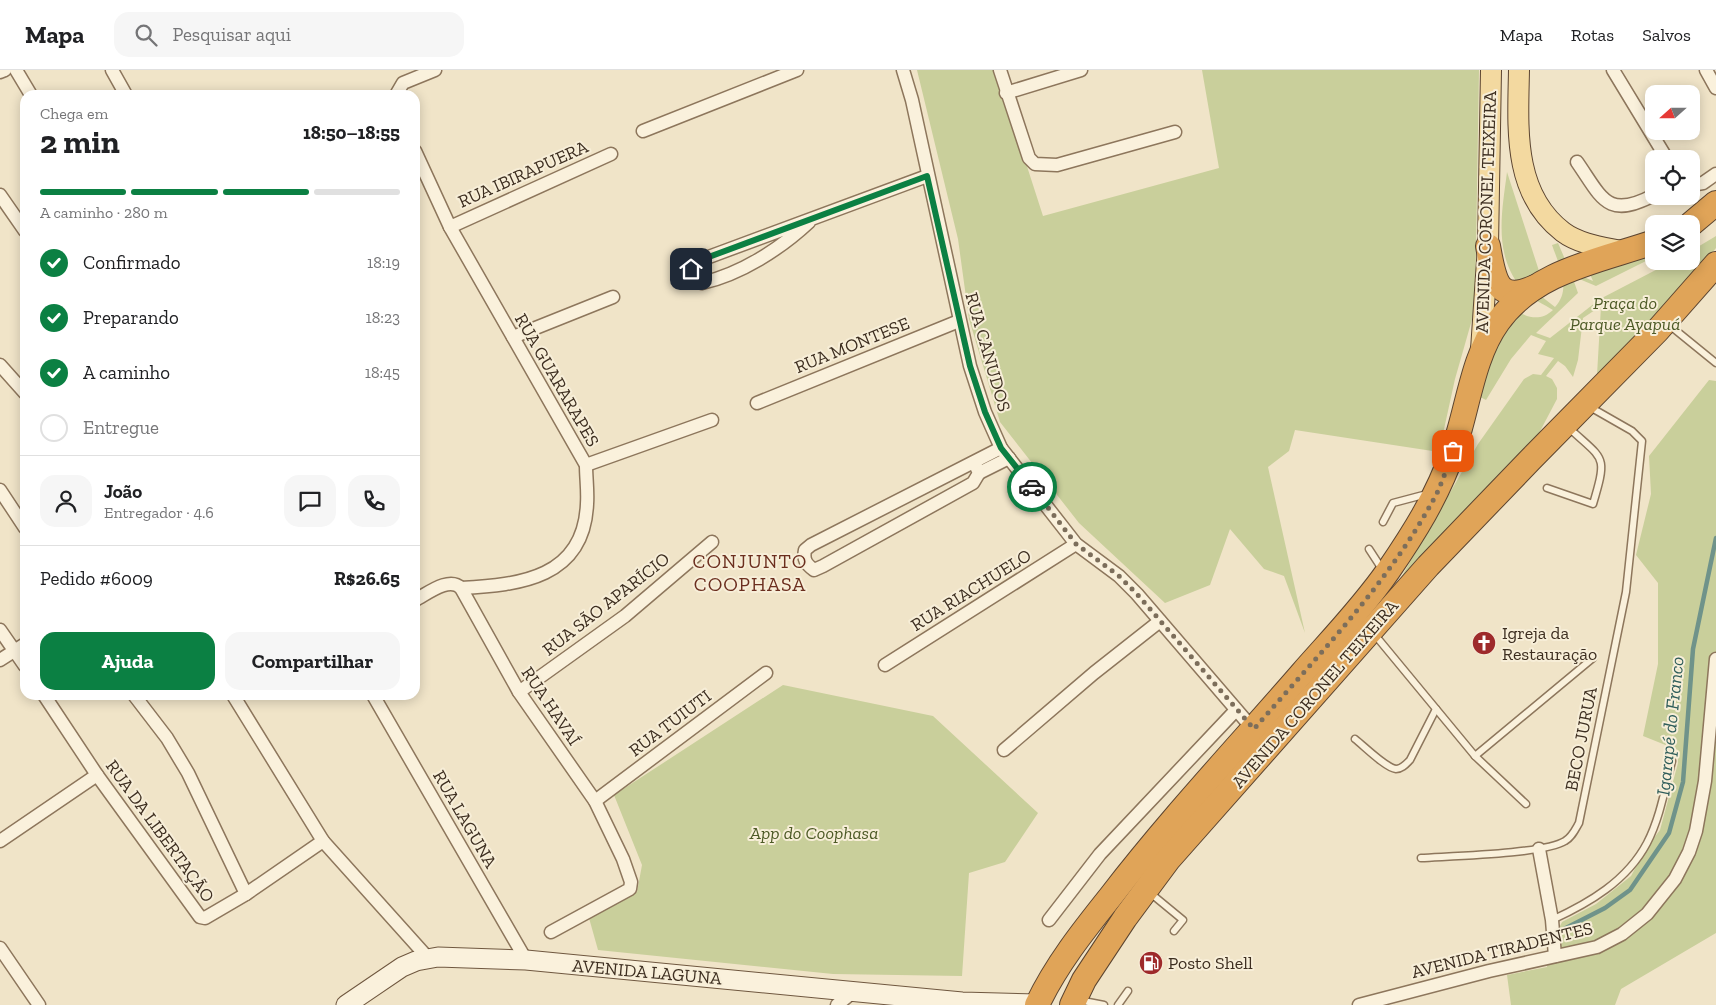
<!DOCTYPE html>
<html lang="pt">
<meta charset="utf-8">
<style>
body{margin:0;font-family:"Zilla Slab",serif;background:#f6f6f6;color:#202124;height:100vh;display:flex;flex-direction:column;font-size:19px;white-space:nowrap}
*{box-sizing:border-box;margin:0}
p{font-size:16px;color:#757577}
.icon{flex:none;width:28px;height:28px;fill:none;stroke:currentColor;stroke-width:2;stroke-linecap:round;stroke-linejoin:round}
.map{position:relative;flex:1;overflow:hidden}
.side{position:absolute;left:20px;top:20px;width:400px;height:610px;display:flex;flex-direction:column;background:#fff;border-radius:15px;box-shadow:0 2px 12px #0003}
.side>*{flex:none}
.needle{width:32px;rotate:249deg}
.controls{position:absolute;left:1645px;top:15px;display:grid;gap:10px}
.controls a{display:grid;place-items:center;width:55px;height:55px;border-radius:10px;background:#fff;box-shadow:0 2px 12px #0003;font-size:25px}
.pin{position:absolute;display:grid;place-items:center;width:42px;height:42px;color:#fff;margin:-21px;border-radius:10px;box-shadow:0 2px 8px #0006}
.courier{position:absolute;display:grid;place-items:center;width:50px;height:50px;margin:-25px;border:4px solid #0b8043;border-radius:50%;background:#fff;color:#222;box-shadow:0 1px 6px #0007}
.headline em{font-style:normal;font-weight:700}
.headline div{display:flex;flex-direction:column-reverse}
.headline{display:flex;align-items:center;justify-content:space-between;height:85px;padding:0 20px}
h1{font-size:32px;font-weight:700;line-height:38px}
.bar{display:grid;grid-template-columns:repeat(4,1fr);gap:8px 5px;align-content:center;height:60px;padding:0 20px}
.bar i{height:6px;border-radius:4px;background:#e0e0e0}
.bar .current{background:#0b8043}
.bar p{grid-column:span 4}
.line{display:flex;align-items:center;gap:12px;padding:0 20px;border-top:1px solid #e0e0e0}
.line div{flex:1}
.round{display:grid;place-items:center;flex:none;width:52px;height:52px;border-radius:15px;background:#f6f6f6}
ol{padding:0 20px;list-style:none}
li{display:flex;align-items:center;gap:15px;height:55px}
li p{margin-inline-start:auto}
li .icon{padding:5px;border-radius:50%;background:#0b8043;color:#fff;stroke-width:4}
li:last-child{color:#757577}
li i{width:28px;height:28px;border:2px solid #e0e0e0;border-radius:50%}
.action{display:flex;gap:10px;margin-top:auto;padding:10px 20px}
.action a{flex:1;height:58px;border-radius:15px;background:#0b8043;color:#fff;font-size:20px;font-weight:700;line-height:58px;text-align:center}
.action a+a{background:#f6f6f6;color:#202124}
header{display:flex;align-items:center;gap:30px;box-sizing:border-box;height:70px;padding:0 25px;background:#fff;border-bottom:1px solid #e0e0e0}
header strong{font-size:24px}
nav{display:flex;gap:28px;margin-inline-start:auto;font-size:18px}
.search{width:350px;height:45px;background:#f6f6f6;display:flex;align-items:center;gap:12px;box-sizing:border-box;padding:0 18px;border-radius:15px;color:#757577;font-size:19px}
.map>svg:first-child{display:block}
</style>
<header>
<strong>Mapa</strong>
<div class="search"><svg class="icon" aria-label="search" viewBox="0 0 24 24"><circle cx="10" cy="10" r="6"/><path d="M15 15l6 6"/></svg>Pesquisar aqui</div>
<nav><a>Mapa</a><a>Rotas</a><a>Salvos</a></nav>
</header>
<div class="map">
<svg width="1716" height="935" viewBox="0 0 1716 935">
<rect width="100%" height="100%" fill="#f0e4c8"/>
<g fill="#c9cf9b">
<path d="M917 0H996L1043 146 1219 98 1202 0H1479L1475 239 1455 309 1439 382 1295 360 1289 381 1268 397 1305 563 1284 506 1264 499 1230 459 1210 515 1165 533 1079 453 1000 352 969 249 958 169Z"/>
<path d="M1507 102 1540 204 1537 223 1555 237C1572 219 1559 195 1552 175L1558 173 1570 201 1593 211 1575 170 1654 179V187L1596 216 1572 206 1578 223 1536 263 1550 268 1600 229 1673 191H1691V181L1716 166V178L1675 228 1597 305 1601 236 1583 248 1578 290 1573 307 1565 296 1558 291 1546 306 1552 309 1557 318V329L1537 367 1391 525 1478 374 1524 309 1533 304 1541 305 1554 288 1538 284 1546 271 1531 265 1511 289 1486 330 1480 327 1501 228C1515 241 1535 257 1553 240 1543 234 1528 227 1521 218 1493 183 1502 142 1507 102Z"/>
<path d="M1709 310 1716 311V863L1621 919 1615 935H1511L1507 905 1547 897 1550 876 1562 852 1596 834 1631 806 1647 777 1660 760 1678 693V680L1643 666 1658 594V513L1636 485 1651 424 1649 386Z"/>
<path d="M783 615 933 646 1038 743 1005 792 969 803 962 906 833 904 598 880 589 848 637 822 642 795 614 725Z"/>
</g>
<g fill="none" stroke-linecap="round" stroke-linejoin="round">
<path stroke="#6f938a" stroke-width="4.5" d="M1564 859 1605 838 1630 820 1669 763 1683 712 1693 579 1716 468"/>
<g stroke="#8d765c" stroke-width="9">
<g id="lane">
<path d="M1668 254 1716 293"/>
<path d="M1547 418 1593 434C1608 383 1604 391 1568 357"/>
<path d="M1383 452 1393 433 1427 424"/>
<path d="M1369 479 1382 499"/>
<path d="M1375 565 1475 686 1593 588"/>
<path d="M1355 669C1364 676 1386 698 1396 699 1402 699 1406 694 1410 690L1436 639"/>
<path d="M1475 686 1526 734"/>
<path d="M1421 788C1451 786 1544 784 1565 771 1572 767 1575 760 1579 753L1626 522 1642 371 1632 361 1590 337"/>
<path d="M1149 822 1183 850 1174 861"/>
<path d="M1552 850C1589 833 1627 811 1647 773 1660 748 1665 718 1672 691"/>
<path d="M1078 930 1104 935"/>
<path d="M1118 935 1128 921"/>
</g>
</g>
<g stroke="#8d765c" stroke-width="15">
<g id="street">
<path d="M16 0 31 25"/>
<path d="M112 0 126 25"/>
<path d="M903 0 912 30 970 296 985 342 1001 378 1076 474 1119 506 1137 524 1253 659"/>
<path d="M1000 0 1029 88 1035 94 1057 95 1175 62"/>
<path d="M1613 0 1667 89"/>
<path d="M1706 0 1716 18"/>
<path d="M0 2 5 0"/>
<path d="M1006 23 1081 0"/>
<path d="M396 25 403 13 435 0"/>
<path d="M643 61 797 0"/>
<path d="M415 81 450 157 586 395C586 408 588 421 587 434 584 508 520 515 461 518"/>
<path d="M1577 92C1602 128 1607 150 1654 125"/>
<path d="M1691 115 1703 113 1716 104"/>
<path d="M0 125 25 161"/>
<path d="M809 152C780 179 741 204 702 213L692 206 691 199 698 191 927 106"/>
<path d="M450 157 611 84"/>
<path d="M513 267 613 227"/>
<path d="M0 295 25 323"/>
<path d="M757 333 959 251"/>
<path d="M974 392 979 403 973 413 823 496 814 500C806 494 803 490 805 480L811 475 1001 378"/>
<path d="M586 395 712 350"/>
<path d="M979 403 1009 388"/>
<path d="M0 420 25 458"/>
<path d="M415 530C427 524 449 506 461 518L519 622 595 731 623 789 631 812 630 819 551 862"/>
<path d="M0 560 25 596"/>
<path d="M0 590 25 574"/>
<path d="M885 595 1076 474"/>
<path d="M519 622 625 546 712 472"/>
<path d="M44 625 97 705 200 847 205 848 246 824 323 771"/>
<path d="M134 625 167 668 188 703 246 824"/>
<path d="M233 625 323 771 428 888"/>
<path d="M373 625 526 890"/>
<path d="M1004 680 1094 603 1160 551"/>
<path d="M595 731 766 603"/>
<path d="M0 771 97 705"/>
<path d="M1539 779 1552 850 1555 886"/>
<path d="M1049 850 1100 784 1236 640"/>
<path d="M0 878 39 935"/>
<path d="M837 935 853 922"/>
<path d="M1359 935 1489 901 1597 877 1622 864 1647 844 1675 809 1689 782 1696 761 1705 711 1716 589"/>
</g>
</g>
<g stroke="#6f573f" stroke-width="21">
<path id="secondary" d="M346 935 402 897 416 891 438 887 526 890 962 932 1037 934"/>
</g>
<g stroke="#5b4430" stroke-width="22">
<g id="primary">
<path d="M1519 0C1518 57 1512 123 1563 162 1579 174 1602 177 1621 181"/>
<path d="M1481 280 1488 176 1491 0"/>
</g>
</g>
<g stroke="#5b4430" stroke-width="26">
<g id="highway">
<path d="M1691 154 1716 133"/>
<path d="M1488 176C1494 208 1496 235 1535 217"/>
<path d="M1037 935C1056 895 1083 861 1111 826 1171 748 1238 677 1303 602 1332 569 1363 537 1388 501 1414 463 1438 425 1453 381 1468 339 1472 288 1498 252 1534 201 1599 191 1654 172"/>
<path d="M1072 935 1084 910 1125 848 1168 790 1428 496 1530 390 1657 261 1716 194"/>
</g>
</g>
<use href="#lane" stroke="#faf1dc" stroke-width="6"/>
<use href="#street" stroke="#faf1dc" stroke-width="12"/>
<use href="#secondary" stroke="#faf1dc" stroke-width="19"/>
<use href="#primary" stroke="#f3d9a0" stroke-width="20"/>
<use href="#highway" stroke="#e0a458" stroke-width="24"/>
</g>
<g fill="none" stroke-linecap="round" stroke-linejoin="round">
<path stroke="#7c6e5b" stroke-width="5" stroke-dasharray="0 9" d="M1032 417 1076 474 1119 506 1137 524 1254 659C1319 584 1390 512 1437 423 1443 410 1448 395 1453 381"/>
<path stroke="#0b8043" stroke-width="6" d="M691 199 698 191 927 106 970 296 985 342 1001 378 1032 417"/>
</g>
<defs>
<g id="church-disc" transform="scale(1.25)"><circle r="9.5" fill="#9e2a2b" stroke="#f7eed8"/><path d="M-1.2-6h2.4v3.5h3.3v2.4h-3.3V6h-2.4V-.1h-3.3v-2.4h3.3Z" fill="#fff"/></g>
<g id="fuel-disc" transform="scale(1.25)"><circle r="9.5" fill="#9e2a2b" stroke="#f7eed8"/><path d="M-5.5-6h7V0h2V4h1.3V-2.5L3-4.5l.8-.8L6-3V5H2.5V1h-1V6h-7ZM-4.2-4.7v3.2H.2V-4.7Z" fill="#fff"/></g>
</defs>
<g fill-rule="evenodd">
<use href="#church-disc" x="1484" y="573"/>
<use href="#fuel-disc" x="1151" y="893"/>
</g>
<g text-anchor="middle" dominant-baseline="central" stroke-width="4" stroke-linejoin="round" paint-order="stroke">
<g font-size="18" fill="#3d2e20" stroke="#f7eed8">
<text transform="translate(523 104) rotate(-24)">RUA IBIRAPUERA</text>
<text transform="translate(1486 142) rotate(-88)">AVENIDA CORONEL TEIXEIRA</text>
<text transform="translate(852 275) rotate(-22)">RUA MONTESE</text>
<text transform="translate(988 282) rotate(74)">RUA CANUDOS</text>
<text transform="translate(557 310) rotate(60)">RUA GUARARAPES</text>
<text transform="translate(971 520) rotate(-32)">RUA RIACHUELO</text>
<text transform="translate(606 534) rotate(-38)">RUA SÃO APARÍCIO</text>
<text transform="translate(1315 624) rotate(-49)">AVENIDA CORONEL TEIXEIRA</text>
<text transform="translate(551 636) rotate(56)">RUA HAVAÍ</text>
<text transform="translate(670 653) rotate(-37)">RUA TUIUTI</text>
<text transform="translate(1581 669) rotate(-79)">BECO JURUA</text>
<text transform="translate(465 749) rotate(60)">RUA LAGUNA</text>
<text transform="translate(160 761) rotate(54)">RUA DA LIBERTAÇÃO</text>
<text transform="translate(1502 880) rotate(-14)">AVENIDA TIRADENTES</text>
<text transform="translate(647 902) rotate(5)">AVENIDA LAGUNA</text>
</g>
<g font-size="18" font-style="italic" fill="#4d5a26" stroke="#f7eed8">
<text x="1625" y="233">Praça do<tspan x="1625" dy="21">Parque Ayapuá</tspan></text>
<text x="814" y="763">App do Coophasa</text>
</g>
<g font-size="18" fill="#3d2e20" stroke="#f7eed8" text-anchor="start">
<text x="1502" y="563">Igreja da<tspan x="1502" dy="21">Restauração</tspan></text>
<text x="1168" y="893">Posto Shell</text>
</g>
<g font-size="19" font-style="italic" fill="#2f5d5a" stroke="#f7eed8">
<text transform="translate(1670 656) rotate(-84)">Igarapé do Franco</text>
</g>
<g font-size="20" letter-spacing="1" fill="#6b2e1e" stroke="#f7eed8">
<text x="750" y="491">CONJUNTO<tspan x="750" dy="23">COOPHASA</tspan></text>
</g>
</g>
</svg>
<div class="controls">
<a><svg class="needle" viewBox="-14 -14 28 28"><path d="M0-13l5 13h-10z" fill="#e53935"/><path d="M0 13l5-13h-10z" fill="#757577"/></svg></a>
<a><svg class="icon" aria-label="locate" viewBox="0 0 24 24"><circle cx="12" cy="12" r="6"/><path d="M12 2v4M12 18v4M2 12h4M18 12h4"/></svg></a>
<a><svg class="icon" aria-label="layers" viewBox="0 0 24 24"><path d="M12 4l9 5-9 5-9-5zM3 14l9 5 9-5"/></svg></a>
</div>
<div class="pin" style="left:1453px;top:381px;background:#ea580c"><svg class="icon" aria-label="bag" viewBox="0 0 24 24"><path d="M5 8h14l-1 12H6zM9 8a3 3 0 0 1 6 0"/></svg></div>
<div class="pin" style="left:691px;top:199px;background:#1f2937"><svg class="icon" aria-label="home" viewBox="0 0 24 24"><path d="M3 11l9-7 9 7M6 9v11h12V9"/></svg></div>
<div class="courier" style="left:1032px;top:417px"><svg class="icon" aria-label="car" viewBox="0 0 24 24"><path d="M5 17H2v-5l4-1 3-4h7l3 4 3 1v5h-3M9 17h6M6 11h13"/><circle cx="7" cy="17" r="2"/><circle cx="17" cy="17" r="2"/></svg></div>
<section class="side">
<div class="headline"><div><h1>2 min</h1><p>Chega em</p></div><em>18:50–18:55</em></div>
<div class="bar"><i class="current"></i><i class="current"></i><i class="current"></i><i></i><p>A caminho · 280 m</p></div>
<ol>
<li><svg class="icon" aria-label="check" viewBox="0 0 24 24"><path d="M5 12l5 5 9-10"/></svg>Confirmado<p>18:19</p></li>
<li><svg class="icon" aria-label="check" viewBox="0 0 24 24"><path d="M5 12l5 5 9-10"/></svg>Preparando<p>18:23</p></li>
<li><svg class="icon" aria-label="check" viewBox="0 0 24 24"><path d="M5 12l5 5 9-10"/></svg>A caminho<p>18:45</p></li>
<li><i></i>Entregue</li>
</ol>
<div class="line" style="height:90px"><a class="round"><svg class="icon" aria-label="person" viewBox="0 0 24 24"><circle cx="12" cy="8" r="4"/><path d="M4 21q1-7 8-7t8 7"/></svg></a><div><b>João</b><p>Entregador · 4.6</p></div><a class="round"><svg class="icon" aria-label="chat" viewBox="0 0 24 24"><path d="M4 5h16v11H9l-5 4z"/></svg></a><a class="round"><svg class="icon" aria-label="phone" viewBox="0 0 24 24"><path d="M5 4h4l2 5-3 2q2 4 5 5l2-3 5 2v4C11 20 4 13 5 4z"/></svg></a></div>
<div class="line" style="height:65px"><div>Pedido #6009</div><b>R$26.65</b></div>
<div class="action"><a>Ajuda</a><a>Compartilhar</a></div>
</section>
</div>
